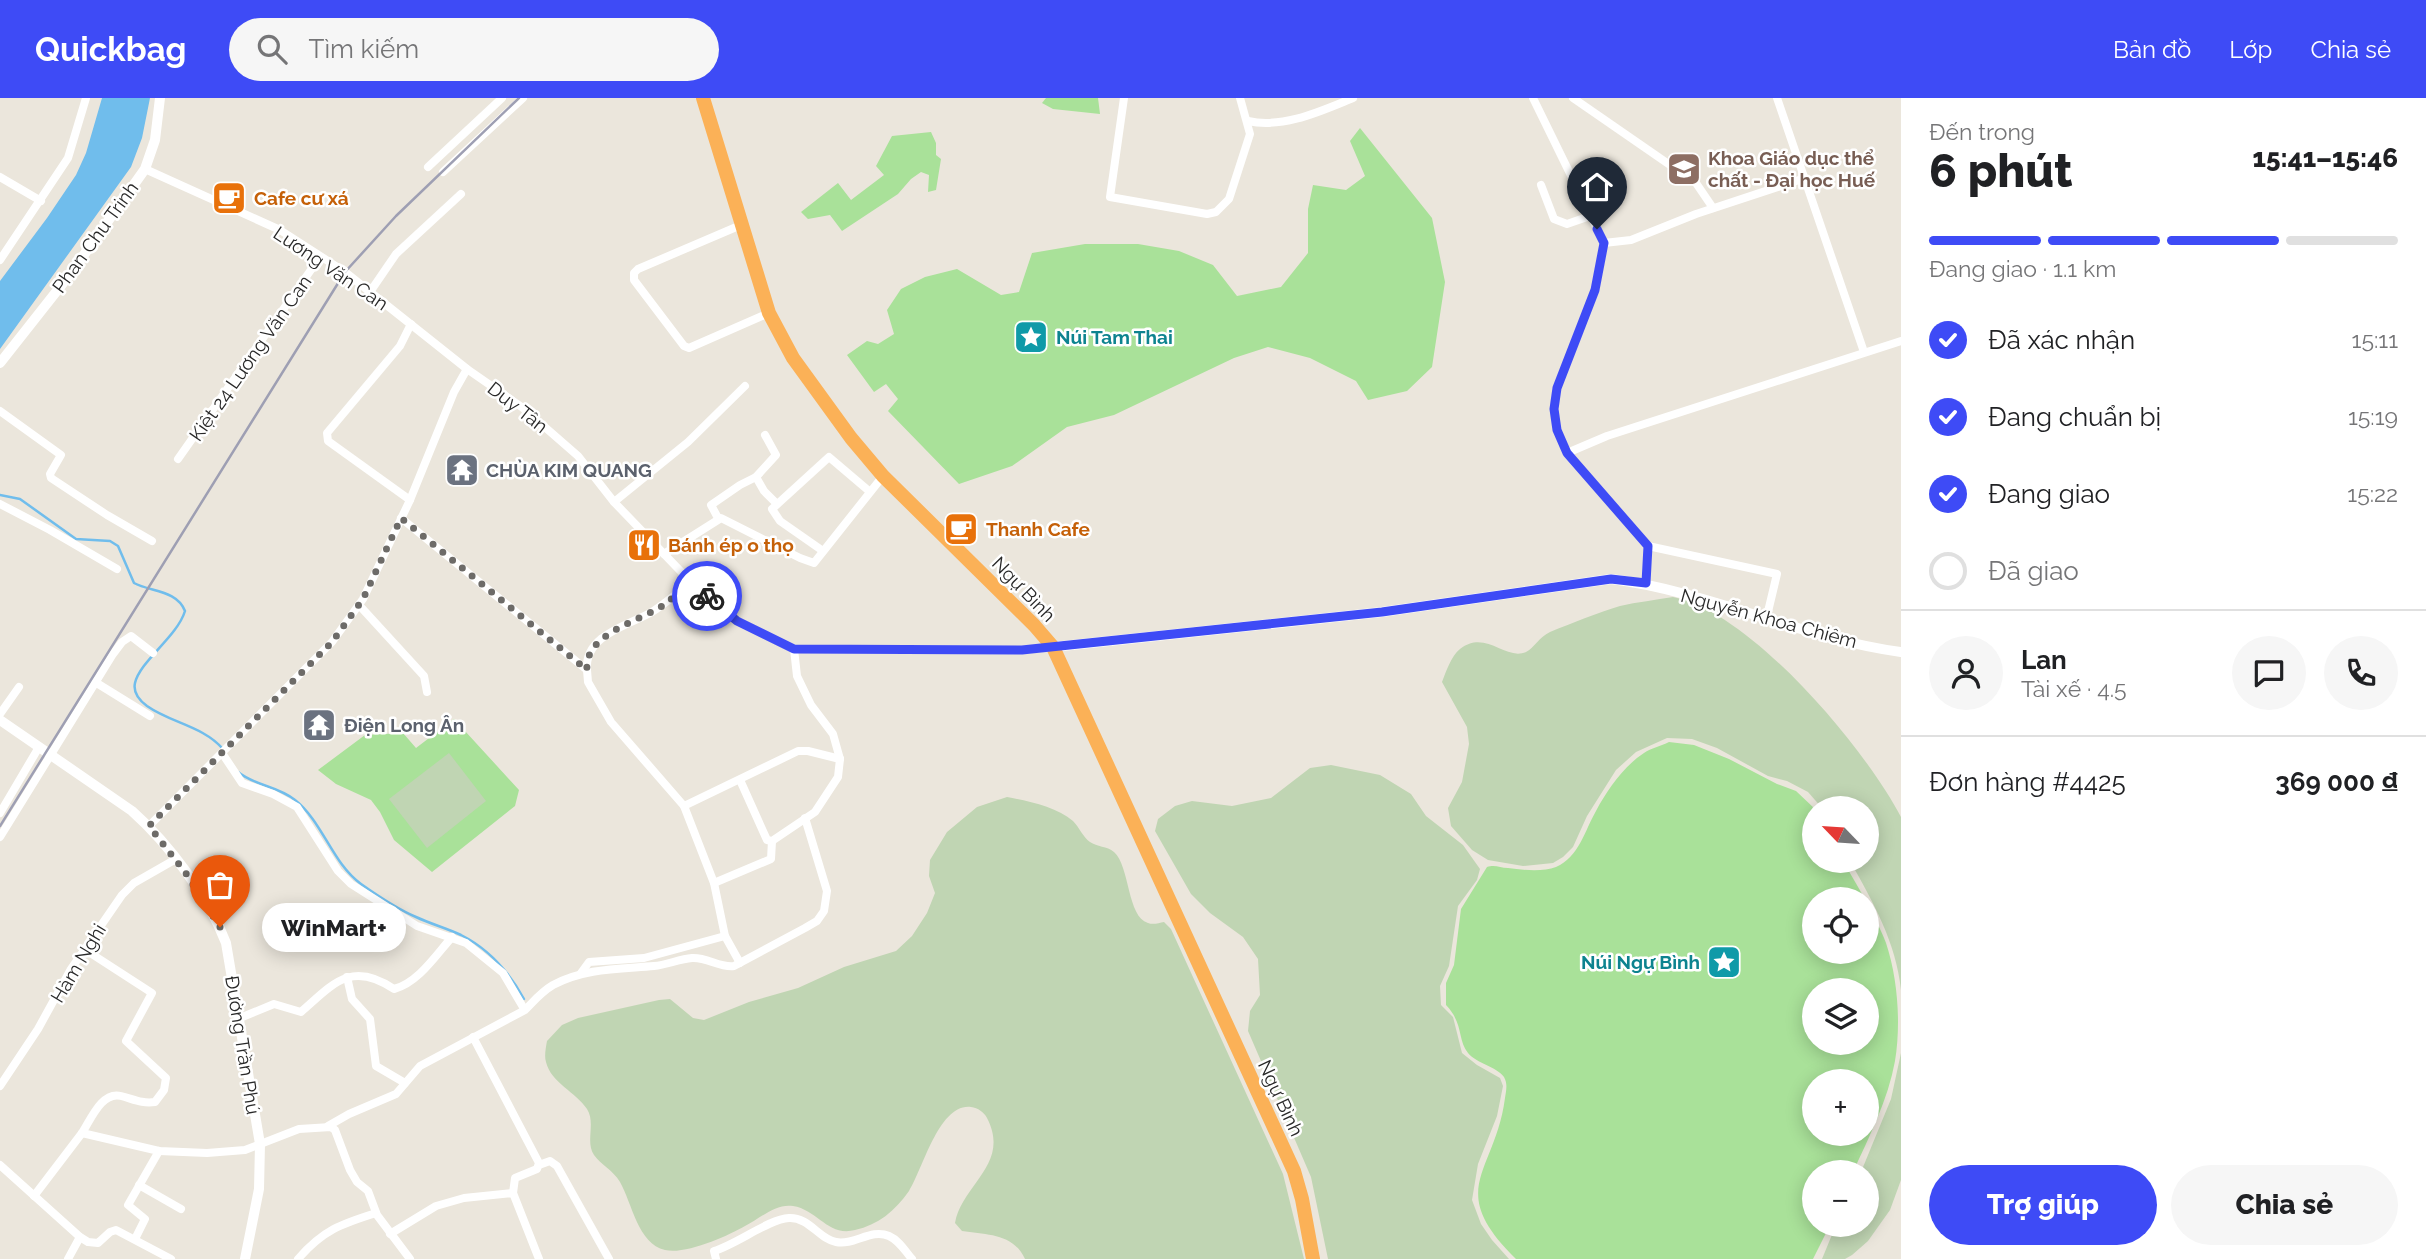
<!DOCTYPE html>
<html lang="vi">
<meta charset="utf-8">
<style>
body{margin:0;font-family:Raleway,sans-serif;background:#f6f6f6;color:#202124;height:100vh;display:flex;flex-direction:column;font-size:26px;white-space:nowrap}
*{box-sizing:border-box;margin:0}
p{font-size:23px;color:#757577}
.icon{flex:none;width:38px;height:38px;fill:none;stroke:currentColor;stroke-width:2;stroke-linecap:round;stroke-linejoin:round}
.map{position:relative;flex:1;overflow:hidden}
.sheet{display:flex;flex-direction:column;background:#fff;width:525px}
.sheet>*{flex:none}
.needle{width:46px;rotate:295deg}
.fabs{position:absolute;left:1802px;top:698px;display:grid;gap:14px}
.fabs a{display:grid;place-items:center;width:77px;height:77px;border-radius:50%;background:#fff;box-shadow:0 4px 18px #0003;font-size:35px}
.pin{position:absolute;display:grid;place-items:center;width:60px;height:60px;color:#fff;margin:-72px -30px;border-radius:50% 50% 50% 0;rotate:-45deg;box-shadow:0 0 7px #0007}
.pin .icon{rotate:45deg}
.courier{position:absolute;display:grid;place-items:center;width:70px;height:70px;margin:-35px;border:5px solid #3e4bf6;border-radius:50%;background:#fff;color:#222;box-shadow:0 2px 9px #0007}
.bubble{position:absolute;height:49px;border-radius:24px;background:#fff;box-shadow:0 4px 18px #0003;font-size:23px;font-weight:800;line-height:49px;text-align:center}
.headline em{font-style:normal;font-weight:800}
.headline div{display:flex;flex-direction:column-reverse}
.headline{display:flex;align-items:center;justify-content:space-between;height:119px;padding:0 28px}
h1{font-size:46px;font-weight:800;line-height:52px}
.bar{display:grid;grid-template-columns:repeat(4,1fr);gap:10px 7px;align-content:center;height:84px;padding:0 28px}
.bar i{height:9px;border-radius:5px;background:#e0e0e0}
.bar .current{background:#3e4bf6}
.bar p{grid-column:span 4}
.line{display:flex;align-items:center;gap:18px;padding:0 28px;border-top:2px solid #e0e0e0}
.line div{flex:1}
.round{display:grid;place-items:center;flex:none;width:74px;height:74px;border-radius:37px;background:#f6f6f6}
ol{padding:0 28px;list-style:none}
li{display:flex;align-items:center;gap:21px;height:77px}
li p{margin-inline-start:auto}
li .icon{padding:7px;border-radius:50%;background:#3e4bf6;color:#fff;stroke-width:4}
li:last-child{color:#757577}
li i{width:38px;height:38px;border:4px solid #e0e0e0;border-radius:50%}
.primary-button{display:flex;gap:14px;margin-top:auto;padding:14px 28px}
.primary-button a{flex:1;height:80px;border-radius:42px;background:#3e4bf6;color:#fff;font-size:28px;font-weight:800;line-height:80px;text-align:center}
.primary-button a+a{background:#f6f6f6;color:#202124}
header{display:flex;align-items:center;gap:42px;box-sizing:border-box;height:98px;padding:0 35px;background:#3e4bf6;color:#fff}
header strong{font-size:33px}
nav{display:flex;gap:38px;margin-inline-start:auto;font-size:24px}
.search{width:490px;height:63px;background:#f6f6f6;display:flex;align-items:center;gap:18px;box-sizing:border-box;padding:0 24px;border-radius:38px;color:#757577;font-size:26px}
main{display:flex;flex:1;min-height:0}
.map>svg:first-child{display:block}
</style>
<header>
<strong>Quickbag</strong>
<div class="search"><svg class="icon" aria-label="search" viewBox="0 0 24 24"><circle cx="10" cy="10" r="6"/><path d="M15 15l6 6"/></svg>Tìm kiếm</div>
<nav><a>Bản đồ</a><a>Lớp</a><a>Chia sẻ</a></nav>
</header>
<main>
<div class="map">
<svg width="1901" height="1161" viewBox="0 0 1901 1161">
<rect width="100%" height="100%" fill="#ebe6dc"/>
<g fill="#a9e199" fill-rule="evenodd">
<path d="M1046 0H1098L1100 16 1053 11 1042 5Z"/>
<path d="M1360 30 1432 120 1445 184 1432 269 1407 293 1368 302 1356 283 1310 260 1268 249 1234 260 1114 317 1067 329 1012 368 959 386 888 313 898 301 886 286 874 294 847 257 867 243 878 246 894 236 887 212 901 191 925 179 957 171 1001 197 1019 194 1032 155 1085 146H1138L1179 153 1213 167 1237 198 1281 189 1308 155V111L1313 87 1346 92 1365 78 1350 43Z"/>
<path d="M931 34 936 45V57L941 61 936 92 928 94 929 77 921 74 911 81 898 96 842 133 830 117 808 121 801 114 838 85 851 102 884 77 876 68 892 38Z"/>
<path d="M454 621 519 692 515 708 432 774 394 742 380 714 371 702 336 686 318 672 365 637 403 635 416 650Z"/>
<path d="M1669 644 1694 647 1729 661 1777 686 1796 693 1815 711V763H1843L1865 801 1815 802V854H1867V805C1873 818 1881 831 1886 845 1898 881 1901 926 1895 963 1888 1002 1869 1039 1853 1074H1815V1127H1830L1813 1161H1516C1444 1090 1495 1076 1505 1000 1506 993 1508 986 1504 979 1496 968 1477 966 1468 955 1457 941 1464 926 1446 907V885L1454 867 1461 811 1487 769C1495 766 1500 770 1508 770 1522 772 1543 774 1556 769 1579 759 1585 732 1596 713 1607 692 1624 668 1644 655 1651 650 1661 648 1669 644ZM1815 892H1867V945H1815ZM1815 984H1867V1036H1815Z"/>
</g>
<g fill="#c0d5b3">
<path d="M1673 499C1751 514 1865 650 1901 719V892C1896 844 1873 804 1850 763H1867V710H1822L1808 694 1787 683 1768 678 1717 650 1692 641 1667 640 1636 654 1616 672 1587 718 1573 749 1563 759 1553 765 1523 768 1488 762 1472 752 1451 728 1448 710 1462 684 1469 646 1467 629 1442 584C1446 574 1451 558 1460 551 1486 531 1505 563 1526 554 1534 550 1539 539 1550 534 1572 525 1597 515 1620 508 1637 504 1656 502 1673 499Z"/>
<path d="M449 655 486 703 427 750 389 701Z"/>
<path d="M1331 667 1380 677 1411 696 1426 718 1463 747 1480 771 1477 782 1458 808 1449 868 1440 888 1441 907 1453 919 1462 955 1477 967 1500 980 1503 988 1497 1018 1478 1066 1472 1102 1481 1126 1492 1142 1509 1161H1328L1311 1079 1248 933 1250 913 1260 897 1258 861 1243 839 1210 815 1191 796 1155 733 1158 721 1175 708 1192 703 1232 708 1271 700 1310 670Z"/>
<path d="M1007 699C1028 703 1057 709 1073 723 1079 729 1083 739 1090 744 1097 749 1107 748 1114 754 1130 768 1127 819 1148 825 1153 827 1159 825 1164 824L1171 831 1283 1076 1304 1161H1025C1013 1135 987 1137 962 1133L955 1125C962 1086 1011 1066 987 1020 984 1014 978 1010 971 1009 939 1005 923 1071 909 1093 895 1113 878 1127 855 1132 828 1139 818 1112 793 1108 776 1105 759 1121 745 1128 728 1138 685 1157 665 1152 638 1146 632 1105 620 1084 613 1072 601 1067 594 1057 585 1044 596 1025 587 1011 576 994 551 985 546 964 544 958 546 949 547 943L562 927 578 920 659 902 670 901 693 920 704 922 749 904 798 890 844 869 896 853 912 838 927 815 935 795 929 778 930 762 947 734 977 709Z"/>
<path d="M1901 955V1082L1890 1112 1868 1143 1852 1157 1845 1161H1822L1836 1127H1867V1074H1861L1891 1001Z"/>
</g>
<path fill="#70bdec" d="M102 0H150L142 40 131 69 0 251V183L47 120 76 77 86 55Z"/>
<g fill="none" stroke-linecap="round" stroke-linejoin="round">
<g stroke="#70bdec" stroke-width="2.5">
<path d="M0 397 20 401 76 441 110 443 118 448 134 485C151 494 177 492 185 513 177 539 140 563 135 585 133 594 139 602 147 608 171 625 203 628 223 651"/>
<path d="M238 674C255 688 278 688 295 702 323 724 332 765 361 786 378 798 397 811 416 819 431 826 446 830 461 837 489 851 509 874 524 901"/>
</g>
<g stroke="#fff" stroke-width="8">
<path d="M1124 0 1110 99 1207 116 1216 114 1229 101 1250 36 1240 0"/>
<path d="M1533 0 1604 145 1595 192 1557 290 1554 311 1557 332 1567 355 1648 448 1646 485"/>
<path d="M1573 0 1696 85 1713 110"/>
<path d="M1777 0 1864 254"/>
<path d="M1248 23C1283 31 1321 13 1353 0"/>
<path d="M428 69 502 0"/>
<path d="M145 71 280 132 345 174 467 271 523 310 578 358 614 404 691 484 737 523 794 551 1022 552 1053 549"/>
<path d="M443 74 523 0"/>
<path d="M0 79 41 103"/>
<path d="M1541 87 1554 121 1567 126 1590 118"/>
<path d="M741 127 638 171 634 175V182L684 248 689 250 769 215"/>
<path d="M1604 145 1631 142 1696 116 1805 80"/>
<path d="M0 162 68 60 86 0"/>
<path d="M370 194 396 156 461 96"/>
<path d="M0 313 61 357 50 376 51 380 107 417 152 443"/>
<path d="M1567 355 1607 338 1901 243"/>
<path d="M178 361 320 159"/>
<path d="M756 379 764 393 777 406"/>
<path d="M410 402 328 343 327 335 400 248 411 226"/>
<path d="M614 404 688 344 745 288"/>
<path d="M0 406 50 432 117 471"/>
<path d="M401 420 587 572 588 584 611 624 684 708 714 785 725 838 740 865"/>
<path d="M718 420 711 407 740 387 756 379 776 357 765 337"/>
<path d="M1648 448 1777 476 1766 522"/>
<path d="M823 453 780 423 772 411 829 359 869 393"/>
<path d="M664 456 721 420 800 460 814 465 883 378"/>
<path d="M359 507 424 578 427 594"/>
<path d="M587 572C584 537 629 527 652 514 666 505 679 494 691 484"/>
<path d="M95 584 150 618"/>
<path d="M0 616 19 589"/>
<path d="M222 655 242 685 273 696 297 709 338 773 351 786 417 828 466 845 503 875 523 909"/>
<path d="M740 682 767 742 772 743 815 714 838 679 840 661 833 636 811 607 797 578 794 551"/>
<path d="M684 708 798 653H808L840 661"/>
<path d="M0 715 39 649"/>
<path d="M149 728 332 544 363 501 410 402 454 294 467 271"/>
<path d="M0 739 113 556 122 544 131 538 153 555"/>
<path d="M714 785 771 761 772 743"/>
<path d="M581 875 589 864 644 860 725 838"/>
<path d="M347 879 352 901 370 921 376 968 405 985"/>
<path d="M240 920 274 906 301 914C333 886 351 862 394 891 418 885 436 857 452 839"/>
<path d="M473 939 539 1065 537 1071 515 1080 513 1095"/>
<path d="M0 988 38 931 71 871 122 797 134 785 176 761"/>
<path d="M328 1028 349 1016 396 996 420 968 525 912C534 903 541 894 553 887 584 870 620 871 654 868 667 867 679 861 692 860 707 859 720 870 734 868L805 830 817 823 824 813 827 793 805 720"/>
<path d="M82 1035C91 1021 102 993 121 998 133 1001 142 1006 155 1004L164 992 166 980 126 943 152 895 84 851"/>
<path d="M0 1067 80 1139 88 1144 98 1145 110 1134 116 1132 171 1161"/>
<path d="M539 1067 550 1063 557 1068 609 1161"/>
<path d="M139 1087 181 1111"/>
<path d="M34 1098 82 1035 159 1053 207 1055 245 1052 299 1031 331 1029 335 1032 350 1072 357 1084 368 1093 377 1117 410 1161"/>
<path d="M390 1136 436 1108 464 1100 513 1095 539 1161"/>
<path d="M135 1141 145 1121 128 1107 159 1053"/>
<path d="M68 1161 80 1139"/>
<path d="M298 1161C323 1132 341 1126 376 1115"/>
<path d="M716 1161 714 1153C737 1146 769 1121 789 1120 809 1119 819 1141 836 1144 854 1148 871 1130 889 1138 900 1143 905 1153 912 1161"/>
</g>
<g stroke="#fff" stroke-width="10">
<path d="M0 265 71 175 145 71 155 42 160 0"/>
<path d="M1053 549 1382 514 1611 481C1708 493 1803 541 1901 554"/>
<path d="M0 622 132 713C169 746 208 798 226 845L260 1046 259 1091 245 1161"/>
</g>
<path stroke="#fbb157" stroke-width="14" d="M703 0 769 215 793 260 851 340 883 378 1034 527 1053 549 1294 1073 1302 1101 1313 1161"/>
<path stroke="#9e9fb3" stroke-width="2.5" d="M0 728 345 174 396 118 519 0"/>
</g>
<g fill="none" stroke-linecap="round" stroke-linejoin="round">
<path stroke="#6d6b68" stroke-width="7" stroke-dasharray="0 12.6" d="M220 829 185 774 149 728 332 544 363 501 401 420 587 572C584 536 638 524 662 508 672 501 682 492 691 484L707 498"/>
<path stroke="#3e4bf6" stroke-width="9" d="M707 498 737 523 794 551 1022 552 1382 514 1611 481 1646 485 1648 448 1567 355 1557 332 1554 311 1557 290 1595 192 1604 145 1597 131"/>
</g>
<defs>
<g id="university-square" transform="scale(1.75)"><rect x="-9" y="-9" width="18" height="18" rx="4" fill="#8d6e63" stroke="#fff"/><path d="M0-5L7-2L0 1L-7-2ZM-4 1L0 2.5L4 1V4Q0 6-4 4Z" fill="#fff"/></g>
<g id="cafe-square" transform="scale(1.75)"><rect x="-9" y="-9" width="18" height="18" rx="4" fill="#e8710a" stroke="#fff"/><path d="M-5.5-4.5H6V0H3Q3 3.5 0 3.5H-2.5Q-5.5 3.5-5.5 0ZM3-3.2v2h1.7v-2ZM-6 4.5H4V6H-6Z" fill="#fff"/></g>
<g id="sight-square" transform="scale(1.75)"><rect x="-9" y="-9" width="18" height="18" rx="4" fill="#0f9aa8" stroke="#fff"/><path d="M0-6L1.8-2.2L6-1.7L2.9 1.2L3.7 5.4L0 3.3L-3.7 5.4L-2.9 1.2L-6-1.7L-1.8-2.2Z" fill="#fff"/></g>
<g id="temple-square" transform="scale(1.75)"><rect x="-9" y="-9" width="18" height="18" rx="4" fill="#6b7280" stroke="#fff"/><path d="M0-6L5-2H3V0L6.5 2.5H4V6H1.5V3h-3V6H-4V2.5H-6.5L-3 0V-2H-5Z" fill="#fff"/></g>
<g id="restaurant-square" transform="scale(1.75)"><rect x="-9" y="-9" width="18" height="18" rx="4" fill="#e8710a" stroke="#fff"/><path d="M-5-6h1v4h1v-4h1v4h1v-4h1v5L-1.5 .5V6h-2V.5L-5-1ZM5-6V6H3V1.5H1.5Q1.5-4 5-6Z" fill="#fff"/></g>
</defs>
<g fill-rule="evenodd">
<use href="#university-square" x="1684" y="71"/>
<use href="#cafe-square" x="229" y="100"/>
<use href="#sight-square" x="1031" y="239"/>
<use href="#temple-square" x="462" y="372"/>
<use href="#cafe-square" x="961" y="431"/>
<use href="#restaurant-square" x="644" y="447"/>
<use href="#temple-square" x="319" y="627"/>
<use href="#sight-square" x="1724" y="864"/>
</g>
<g text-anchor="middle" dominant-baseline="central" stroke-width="5" stroke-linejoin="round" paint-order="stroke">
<g font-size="19" font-weight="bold" fill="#785e54" stroke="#fff" text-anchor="start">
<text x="1708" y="60">Khoa Giáo dục thể<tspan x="1708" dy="22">chất - Đại học Huế</tspan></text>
</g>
<g font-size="19" font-weight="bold" fill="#c56008" stroke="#fff" text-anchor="start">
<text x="254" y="100">Cafe cư xá</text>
<text x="986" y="431">Thanh Cafe</text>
<text x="668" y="447">Bánh ép o thọ</text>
</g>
<g font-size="19" fill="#292929" stroke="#fff">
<text transform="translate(95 139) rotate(-54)">Phan Chu Trinh</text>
<text transform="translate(331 170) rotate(34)">Lương Văn Can</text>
<text transform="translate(250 260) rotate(-55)">Kiệt 24 Lương Văn Can</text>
<text transform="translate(518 309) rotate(38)">Duy Tân</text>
<text transform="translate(1024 491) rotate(46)">Ngự Bình</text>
<text transform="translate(1769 520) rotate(15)">Nguyễn Khoa Chiêm</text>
<text transform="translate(78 865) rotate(-59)">Hàm Nghi</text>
<text transform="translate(243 947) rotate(81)">Đường Trần Phú</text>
<text transform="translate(1281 1000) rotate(65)">Ngự Bình</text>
</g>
<g font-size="19" font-weight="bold" fill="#0d838f" stroke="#fff" text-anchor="start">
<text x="1056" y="239">Núi Tam Thai</text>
<text x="1700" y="864" text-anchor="end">Núi Ngự Bình</text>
</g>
<g font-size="19" font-weight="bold" fill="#5b616d" stroke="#fff" text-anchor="start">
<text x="486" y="372">CHÙA KIM QUANG</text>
<text x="344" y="627">Điện Long Ân</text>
</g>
</g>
</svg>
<div class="fabs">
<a><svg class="needle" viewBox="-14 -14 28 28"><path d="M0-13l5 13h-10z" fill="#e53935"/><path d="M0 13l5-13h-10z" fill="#757577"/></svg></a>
<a><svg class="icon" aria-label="locate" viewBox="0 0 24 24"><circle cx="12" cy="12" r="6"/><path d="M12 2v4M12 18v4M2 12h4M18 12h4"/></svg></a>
<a><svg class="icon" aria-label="layers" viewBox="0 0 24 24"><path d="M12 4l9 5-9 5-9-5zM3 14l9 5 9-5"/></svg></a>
<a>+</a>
<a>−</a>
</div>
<div class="pin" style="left:220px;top:829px;background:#ea580c"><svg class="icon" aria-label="bag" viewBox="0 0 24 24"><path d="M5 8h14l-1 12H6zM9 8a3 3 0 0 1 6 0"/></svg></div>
<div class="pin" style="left:1597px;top:131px;background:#1f2937"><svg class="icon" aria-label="home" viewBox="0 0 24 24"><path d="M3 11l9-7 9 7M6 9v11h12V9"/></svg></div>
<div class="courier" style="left:707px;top:498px"><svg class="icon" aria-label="bike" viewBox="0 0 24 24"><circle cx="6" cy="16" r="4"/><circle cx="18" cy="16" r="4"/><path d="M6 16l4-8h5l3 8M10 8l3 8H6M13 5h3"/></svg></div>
<div class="bubble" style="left:262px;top:805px;width:144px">WinMart+</div>
</div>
<section class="sheet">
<div class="headline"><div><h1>6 phút</h1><p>Đến trong</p></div><em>15:41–15:46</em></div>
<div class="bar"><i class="current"></i><i class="current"></i><i class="current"></i><i></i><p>Đang giao · 1.1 km</p></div>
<ol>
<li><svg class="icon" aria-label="check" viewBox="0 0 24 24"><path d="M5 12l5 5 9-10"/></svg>Đã xác nhận<p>15:11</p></li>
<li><svg class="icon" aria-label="check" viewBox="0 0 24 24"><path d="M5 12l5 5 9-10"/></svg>Đang chuẩn bị<p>15:19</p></li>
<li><svg class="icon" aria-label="check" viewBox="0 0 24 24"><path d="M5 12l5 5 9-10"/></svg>Đang giao<p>15:22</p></li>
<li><i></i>Đã giao</li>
</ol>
<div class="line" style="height:126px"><a class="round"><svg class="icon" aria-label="person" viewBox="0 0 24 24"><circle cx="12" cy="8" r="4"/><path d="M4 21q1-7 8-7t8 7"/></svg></a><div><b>Lan</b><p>Tài xế · 4.5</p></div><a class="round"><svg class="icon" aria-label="chat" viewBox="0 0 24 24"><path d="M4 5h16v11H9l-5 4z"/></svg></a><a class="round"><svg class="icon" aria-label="phone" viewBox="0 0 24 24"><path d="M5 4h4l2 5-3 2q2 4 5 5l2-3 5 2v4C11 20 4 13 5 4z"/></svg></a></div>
<div class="line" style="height:91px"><div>Đơn hàng #4425</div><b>369 000 ₫</b></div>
<div class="primary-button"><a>Trợ giúp</a><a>Chia sẻ</a></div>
</section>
</main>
